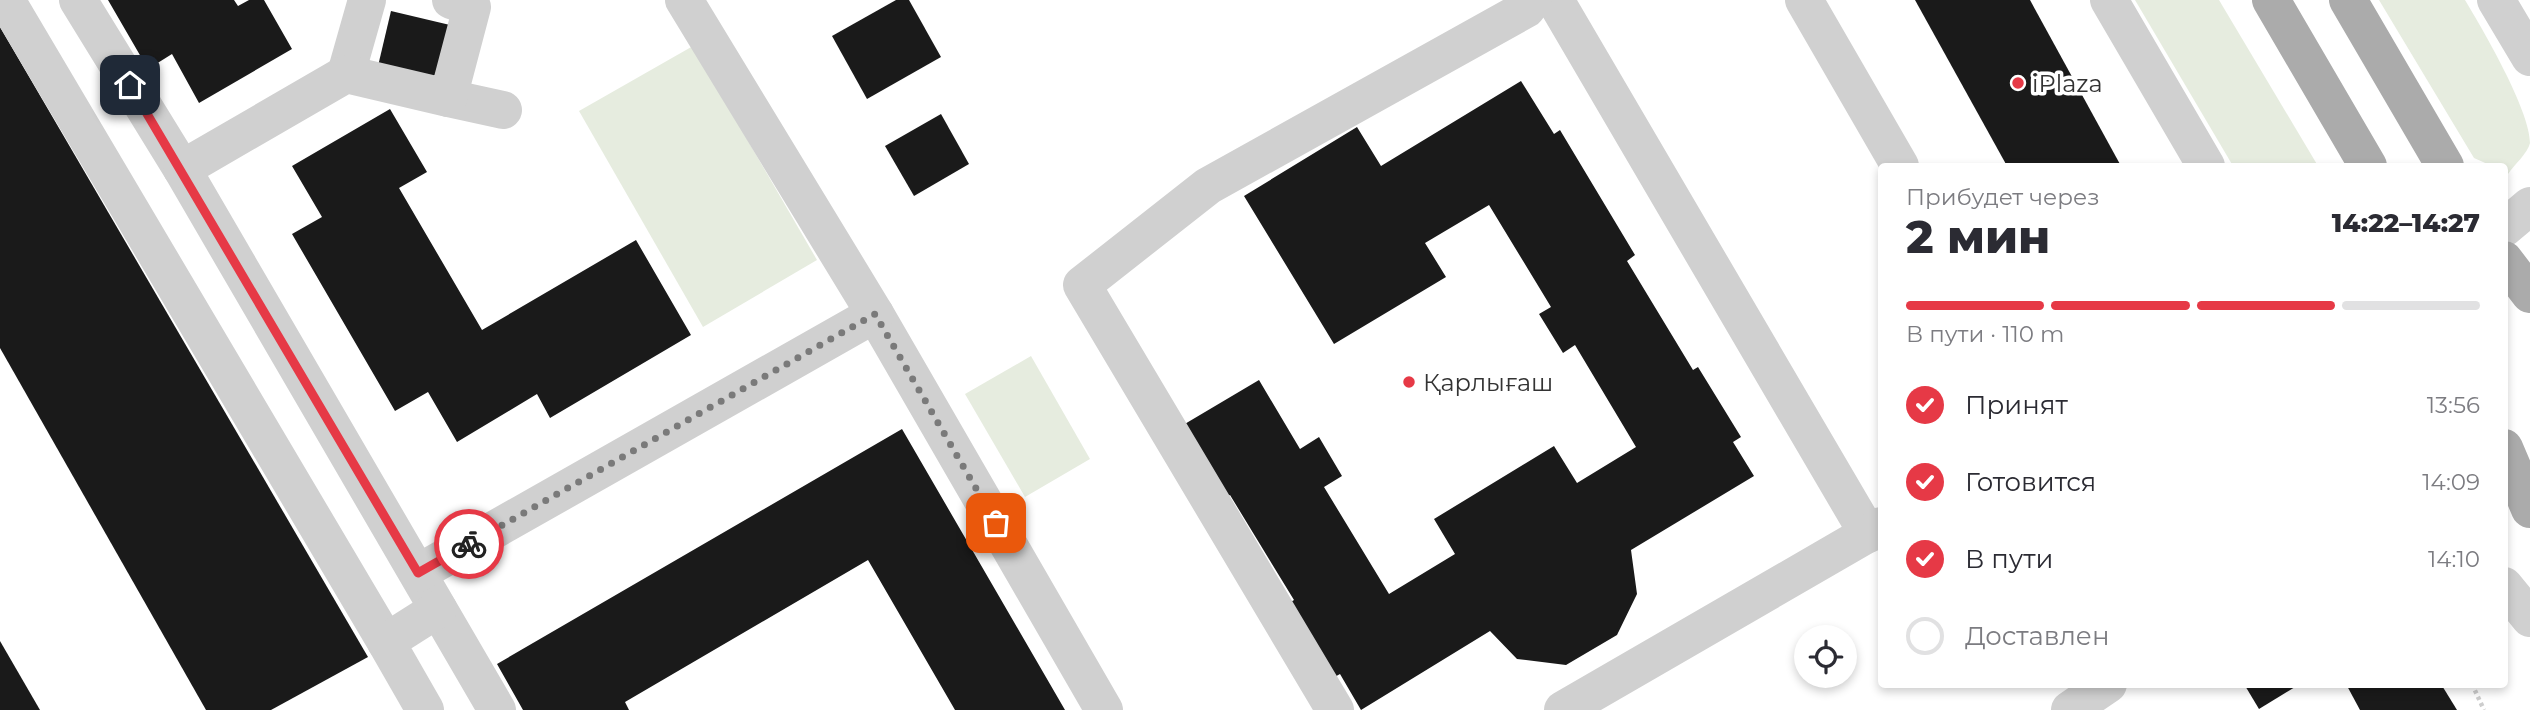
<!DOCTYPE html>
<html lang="ru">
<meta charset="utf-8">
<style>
body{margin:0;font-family:Montserrat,sans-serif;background:#f2f2f3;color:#2b2b33;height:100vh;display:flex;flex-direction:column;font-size:26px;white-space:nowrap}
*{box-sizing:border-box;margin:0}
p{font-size:23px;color:#7c7c81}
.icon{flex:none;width:38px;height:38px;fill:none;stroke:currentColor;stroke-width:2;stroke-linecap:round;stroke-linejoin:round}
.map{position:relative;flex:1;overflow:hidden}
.side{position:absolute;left:1878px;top:163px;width:630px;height:525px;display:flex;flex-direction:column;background:#fff;border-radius:7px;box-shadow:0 4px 10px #0003}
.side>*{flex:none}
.tools{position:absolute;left:1794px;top:625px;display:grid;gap:14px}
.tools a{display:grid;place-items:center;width:63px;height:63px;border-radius:50%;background:#fff;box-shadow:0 4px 10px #0003;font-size:35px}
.pin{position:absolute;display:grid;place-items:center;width:60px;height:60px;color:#fff;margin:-30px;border-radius:14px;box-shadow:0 4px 10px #0006}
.courier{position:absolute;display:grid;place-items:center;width:70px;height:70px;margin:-35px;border:5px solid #e63946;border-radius:50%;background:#fff;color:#222;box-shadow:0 2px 9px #0007}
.summary em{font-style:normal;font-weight:800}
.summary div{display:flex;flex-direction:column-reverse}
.summary{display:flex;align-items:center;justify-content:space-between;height:119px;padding:0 28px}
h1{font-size:46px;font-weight:800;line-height:52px}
.bar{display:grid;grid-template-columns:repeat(4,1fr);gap:10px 7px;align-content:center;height:84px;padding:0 28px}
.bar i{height:9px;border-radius:5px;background:#e1e1e2}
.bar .current{background:#e63946}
.bar p{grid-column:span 4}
ol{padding:0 28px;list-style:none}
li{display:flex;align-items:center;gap:21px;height:77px}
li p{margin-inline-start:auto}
li .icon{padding:7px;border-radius:50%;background:#e63946;color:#fff;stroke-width:4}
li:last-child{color:#7c7c81}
li i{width:38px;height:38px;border:4px solid #e1e1e2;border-radius:50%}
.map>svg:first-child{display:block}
</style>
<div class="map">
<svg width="2530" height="710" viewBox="0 0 2530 710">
<rect width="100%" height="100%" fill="#fff"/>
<g fill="#e6ecdf">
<path d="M2135 0H2219L2318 166H2233Z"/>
<path d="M2379 0H2465C2483 30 2530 110 2530 143 2528 153 2514 165 2508 174L2504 172V166H2492L2474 158Z"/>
<path d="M693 46 817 260 703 327 579 111Z"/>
<path d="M1031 356 1090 459 1025 497 965 394Z"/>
</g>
<g fill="#1a1a1a">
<path d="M108 0H234L238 6 249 0H264L292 49 199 103 172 54 148 69Z"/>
<path d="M896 0H909L941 57 867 99 832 36Z"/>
<path d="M1915 0H2030L2121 166H2007Z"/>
<path d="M391 11 450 25 437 80 378 66Z"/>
<path d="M0 27 368 657 271 710H206L0 348Z"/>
<path d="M1521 81 1554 134 1560 130 1635 255 1627 261 1693 370 1698 367 1741 437 1733 442 1754 476 1631 550 1637 594 1617 635 1566 665 1517 659 1490 631 1361 710 1340 674 1331 679 1286 605 1294 600 1230 495 1221 500 1178 428 1259 380 1300 449 1319 437 1342 476 1324 487 1389 594 1455 554 1434 519 1554 446 1577 483 1636 447 1575 345 1563 353 1539 314 1551 307 1489 205 1425 243 1446 277 1334 344 1244 196 1357 127 1381 166Z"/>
<path d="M390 109 427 172 399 188 482 330 636 240 691 335 550 418 537 394 457 442 428 392 395 411 292 234 322 217 292 166Z"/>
<path d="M941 114 969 164 914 196 885 146Z"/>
<path d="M902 429 1065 710H955L868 560 625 702 629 710H523L497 664Z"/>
<path d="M0 641 40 710H0Z"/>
<path d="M2244 684H2300L2259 709Z"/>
<path d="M2346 684H2441L2457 710H2360Z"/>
</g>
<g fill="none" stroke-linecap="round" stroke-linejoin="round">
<path stroke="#cdcdcd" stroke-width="4.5" stroke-dasharray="3.5 3.5" stroke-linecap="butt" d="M2472 684 2484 710"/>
<g stroke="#d0d0d0" stroke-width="38">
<path d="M6 0 386 642"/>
<path d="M78 0 182 169 497 710"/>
<path d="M1555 0 1868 534"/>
<path d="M1804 0 1900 166"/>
<path d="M2109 0 2206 166"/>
<path d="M2496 0 2530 57"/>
<path d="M346 74 367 0"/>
<path d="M448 98 503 110"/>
<path d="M182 169 346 74 448 98 472 7 451 0"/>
<path d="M2504 228 2530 206"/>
<path d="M875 314 1104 710"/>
<path d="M418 573 875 314 684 0"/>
<path d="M2504 586 2530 618"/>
<path d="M425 710 386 642 438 609"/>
<path d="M1335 710 1082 285 1208 186 1526 9 1533 0"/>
<path d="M1563 710 1881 526"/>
<path d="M2070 710 2108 684"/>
</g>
<g stroke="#ababab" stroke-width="38">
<path d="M2271 0 2368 166"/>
<path d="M2348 0 2445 166"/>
<path d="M2504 260 2530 294"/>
<path d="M2504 448 2530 509"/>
</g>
</g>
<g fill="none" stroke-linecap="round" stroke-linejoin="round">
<path stroke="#7a7a7a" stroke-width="7" stroke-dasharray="0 12.6" d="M469 544 875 314 996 523"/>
<path stroke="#e63946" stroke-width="9" d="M130 85 418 573 469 544"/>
</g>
<g fill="#e63946" stroke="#fff" stroke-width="2.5">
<circle cx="2018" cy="83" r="7"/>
<circle cx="1409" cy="382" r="7"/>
</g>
<g text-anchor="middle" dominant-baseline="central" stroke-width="7" stroke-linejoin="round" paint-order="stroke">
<g font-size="24" fill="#333" stroke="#fff" text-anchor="start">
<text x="2032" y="83">iPlaza</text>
<text x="1423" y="382">Қарлығаш</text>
</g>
</g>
</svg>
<div class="tools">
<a><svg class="icon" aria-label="locate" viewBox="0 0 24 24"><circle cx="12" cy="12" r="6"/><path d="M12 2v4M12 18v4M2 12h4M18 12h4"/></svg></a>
</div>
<div class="pin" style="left:996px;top:523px;background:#ea580c"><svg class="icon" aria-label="bag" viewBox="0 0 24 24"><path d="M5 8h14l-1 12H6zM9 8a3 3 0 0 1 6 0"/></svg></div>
<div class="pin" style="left:130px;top:85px;background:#1f2937"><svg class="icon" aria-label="home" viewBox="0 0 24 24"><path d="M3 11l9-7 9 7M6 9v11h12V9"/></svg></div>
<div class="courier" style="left:469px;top:544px"><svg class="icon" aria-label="bike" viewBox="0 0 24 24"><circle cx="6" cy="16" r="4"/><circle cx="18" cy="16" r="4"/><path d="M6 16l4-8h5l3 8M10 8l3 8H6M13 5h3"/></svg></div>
<section class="side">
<div class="summary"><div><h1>2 мин</h1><p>Прибудет через</p></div><em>14:22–14:27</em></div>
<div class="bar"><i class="current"></i><i class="current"></i><i class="current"></i><i></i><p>В пути · 110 m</p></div>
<ol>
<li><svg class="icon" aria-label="check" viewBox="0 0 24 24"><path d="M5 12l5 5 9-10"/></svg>Принят<p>13:56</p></li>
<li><svg class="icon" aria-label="check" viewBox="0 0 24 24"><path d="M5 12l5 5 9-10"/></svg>Готовится<p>14:09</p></li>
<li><svg class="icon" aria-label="check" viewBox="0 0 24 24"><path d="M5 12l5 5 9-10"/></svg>В пути<p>14:10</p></li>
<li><i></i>Доставлен</li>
</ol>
</section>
</div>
